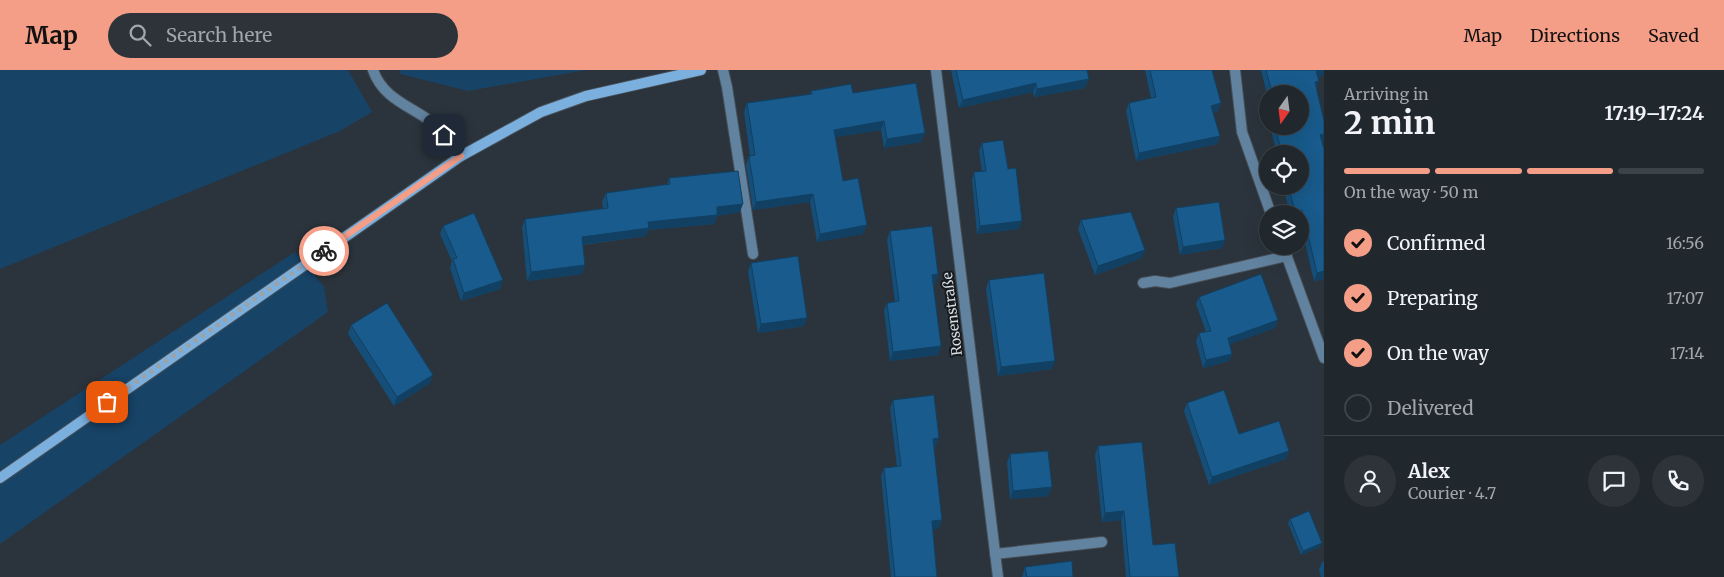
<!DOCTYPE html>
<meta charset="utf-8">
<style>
body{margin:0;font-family:Merriweather,serif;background:#2d3339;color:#f1f3f6;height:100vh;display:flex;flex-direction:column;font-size:19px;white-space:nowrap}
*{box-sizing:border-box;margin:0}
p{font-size:16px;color:#a2a5aa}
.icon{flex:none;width:28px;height:28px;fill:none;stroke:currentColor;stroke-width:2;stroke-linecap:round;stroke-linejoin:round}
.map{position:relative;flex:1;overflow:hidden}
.panel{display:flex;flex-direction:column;background:#20272d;width:400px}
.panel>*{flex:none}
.needle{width:32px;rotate:194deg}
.tools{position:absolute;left:1259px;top:15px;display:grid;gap:10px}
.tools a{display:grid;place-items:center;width:50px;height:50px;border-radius:50%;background:#20272d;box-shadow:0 5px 20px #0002,0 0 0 1px #3d4449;font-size:25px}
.pin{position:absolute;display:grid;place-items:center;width:42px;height:42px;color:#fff;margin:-21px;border-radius:10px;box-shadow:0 2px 8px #0006}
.courier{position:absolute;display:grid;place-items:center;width:50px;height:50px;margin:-25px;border:4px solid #f49e87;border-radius:50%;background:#fff;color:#222;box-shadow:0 1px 6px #0007}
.headline em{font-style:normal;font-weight:700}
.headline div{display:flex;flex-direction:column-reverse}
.headline{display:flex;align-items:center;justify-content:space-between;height:85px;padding:0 20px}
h1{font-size:32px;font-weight:700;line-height:38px}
.bar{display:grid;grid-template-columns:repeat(4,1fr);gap:8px 5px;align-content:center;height:60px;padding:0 20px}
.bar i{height:6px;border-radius:4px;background:#3d4449}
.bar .selected{background:#f49e87}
.bar p{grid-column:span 4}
.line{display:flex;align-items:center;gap:12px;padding:0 20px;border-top:1px solid #3d4449}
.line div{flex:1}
.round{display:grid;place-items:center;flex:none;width:52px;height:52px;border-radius:26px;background:#2d3339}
ol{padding:0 20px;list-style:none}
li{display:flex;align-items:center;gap:15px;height:55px}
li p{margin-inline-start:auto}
li .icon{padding:5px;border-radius:50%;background:#f49e87;color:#111;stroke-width:4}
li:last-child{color:#a2a5aa}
li i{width:28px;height:28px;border:2px solid #3d4449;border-radius:50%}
header{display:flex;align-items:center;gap:30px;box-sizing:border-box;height:70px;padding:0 25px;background:#f49e87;color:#111}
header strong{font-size:24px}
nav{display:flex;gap:28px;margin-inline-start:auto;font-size:18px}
.search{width:350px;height:45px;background:#2d3339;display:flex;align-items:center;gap:12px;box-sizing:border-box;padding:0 18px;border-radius:28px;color:#a2a5aa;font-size:19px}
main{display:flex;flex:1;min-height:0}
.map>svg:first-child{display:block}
</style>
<header>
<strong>Map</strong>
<div class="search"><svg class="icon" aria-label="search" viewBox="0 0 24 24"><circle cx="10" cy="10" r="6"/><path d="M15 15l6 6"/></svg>Search here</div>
<nav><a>Map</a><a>Directions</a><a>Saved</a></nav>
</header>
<main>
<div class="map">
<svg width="1324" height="507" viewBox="0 0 1324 507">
<rect width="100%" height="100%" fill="#2b343c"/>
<g fill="#174366">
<path d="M0 0H348L372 42 340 61 0 199Z"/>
<path d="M399 0H586L468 21 400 4Z"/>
<path d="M295 182 324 217 328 242 0 474V375Z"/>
</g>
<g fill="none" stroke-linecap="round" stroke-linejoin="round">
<g stroke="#474f57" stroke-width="12">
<g id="lane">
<path d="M723 0 727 17 753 184"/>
<path d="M1143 213 1155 211 1170 213 1287 186"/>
</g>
</g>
<g stroke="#474f57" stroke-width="12">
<g id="street">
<path d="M373 0C383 29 411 36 433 53 444 61 452 76 461 86"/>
<path d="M936 0 998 507"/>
<path d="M1235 0 1242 62 1271 144"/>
<path d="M1283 176 1324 288"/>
<path d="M995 484 1102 472"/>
</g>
</g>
<g stroke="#474f57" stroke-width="12">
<path id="secondary" d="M0 408 461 86 541 42 586 26 701 0"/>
</g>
<use href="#lane" stroke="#6283a0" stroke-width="10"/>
<use href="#street" stroke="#6283a0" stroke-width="10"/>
<use href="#secondary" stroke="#7aafde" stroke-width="10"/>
</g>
<g fill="#154e78">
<path d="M951 0H1087L1085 18 1034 27 1033 22 959 38Z"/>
<path d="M1145 0H1212L1218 41 1213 43 1220 66 1217 74 1136 91 1126 41 1129 33 1151 28Z"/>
<path d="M1261 0H1324L1318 7 1316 19 1324 72H1322L1324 79V209L1314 211 1300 152V144H1290L1283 116H1300V84H1277L1270 56H1300L1268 24V45L1264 32 1267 24Z"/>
<path d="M811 21 853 23 921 72 884 78 881 60 835 67 843 111 863 164 817 172 810 132 753 140 746 95 749 86H750L744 42 747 33 810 24Z"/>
<path d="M982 73 1008 99 1019 159 977 164 972 110 974 102H982L979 81Z"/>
<path d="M669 108 740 142 717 146 714 154 648 160 646 166 583 175 582 204 527 211 522 157 525 149 603 139 602 132 606 123 667 115Z"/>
<path d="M1176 138 1225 170 1222 178 1180 185 1173 147Z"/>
<path d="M1081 150 1142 188 1095 205 1078 159Z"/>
<path d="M443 156 503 210 500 219 461 231 450 198 452 191 440 164Z"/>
<path d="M890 161 938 204 935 213H933L941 276 938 285 890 291 884 241 887 233 895 232 887 170Z"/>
<path d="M751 193 804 256 758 263 748 202Z"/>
<path d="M989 210 1052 299 998 306 986 219Z"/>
<path d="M1199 227 1278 250 1275 258 1230 274 1232 284 1229 291 1203 298 1196 271 1199 263 1206 262 1196 234Z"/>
<path d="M351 255 430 313 394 336 348 264Z"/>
<path d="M893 330 936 377H934L939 459H932L937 507H891L881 406 884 398 897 397 890 338Z"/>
<path d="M1187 333 1239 364 1289 381 1286 389 1209 415 1184 341Z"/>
<path d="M1098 376 1153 475 1179 507H1126L1121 450 1102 452 1095 385Z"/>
<path d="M1010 384 1052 417 1048 426 1010 429 1007 393Z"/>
<path d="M1290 449 1320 477 1301 485 1288 453Z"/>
<path d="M1324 491V507H1321L1319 500 1322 492Z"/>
<path d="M1025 497 1073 507H1022Z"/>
</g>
<g fill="#114062">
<path d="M1318 0H1324V5L1313 9 1316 1Z"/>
<path d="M1089 9 1085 18 1034 27 1037 19Z"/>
<path d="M1319 11 1316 20 1315 12Z"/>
<path d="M1036 13 1033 22 959 38 963 30Z"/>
<path d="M1221 33 1218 41 1208 44 1211 36Z"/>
<path d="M884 51 881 60 831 68 834 60Z"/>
<path d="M925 63 921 72 884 78 887 69Z"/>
<path d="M1324 64V72L1317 73 1320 65Z"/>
<path d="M1220 66 1217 74 1136 91 1139 83Z"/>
<path d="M813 124 810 132 753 140 756 132Z"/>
<path d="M743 134 740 142 717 146 714 154 648 160 646 166 578 175 582 167 717 137Z"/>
<path d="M1302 140 1300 145V144H1294L1295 141Z"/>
<path d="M1022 151 1019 159 977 164 980 156Z"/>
<path d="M867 155 863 164 817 172 820 164Z"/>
<path d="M1225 170 1222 178 1180 185 1183 177Z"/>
<path d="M1145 180 1142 188 1095 205 1098 196Z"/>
<path d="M585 195 582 204 527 211 531 202Z"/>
<path d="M1324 201V209L1314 211 1317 203Z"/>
<path d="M938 204 935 213 929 214 932 205Z"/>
<path d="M503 210 500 219 461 231 464 223Z"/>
<path d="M807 248 804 256 758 263 761 254Z"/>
<path d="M1278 250 1275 258 1225 276 1228 268Z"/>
<path d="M941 276 938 285 890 291 893 282Z"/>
<path d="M1232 284 1229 291 1203 298 1206 290Z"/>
<path d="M1055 291 1052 299 998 306 1001 297Z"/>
<path d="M433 305 430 313 394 336 397 327Z"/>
<path d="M939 368 936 377 930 378 933 369Z"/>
<path d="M1289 381 1286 389 1209 415 1212 407Z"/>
<path d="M1052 417 1048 426 1010 429 1013 421Z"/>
<path d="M1124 441 1121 450 1102 452 1105 443Z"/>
<path d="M942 450 939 459 929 460 932 451Z"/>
<path d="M1322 473 1320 477 1301 485 1303 481Z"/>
</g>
<g fill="#185b8c" stroke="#114062">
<path d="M956 0H1087L1089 9 1037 19 1036 13 963 30Z"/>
<path d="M1150 0H1212L1221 33 1211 36 1220 66 1139 83 1129 33 1156 27Z"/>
<path d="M1266 0H1318L1316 1 1319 11 1315 12 1324 51V64L1320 65 1324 79V201L1317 203 1302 140 1295 141 1288 116H1300V84H1282L1275 56H1300V24H1268L1272 22Z"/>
<path d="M916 13 925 63 887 69 884 51 834 60 843 111 858 108 867 155 820 164 813 124 756 132 749 86 755 85 747 33 812 24 811 21 851 14 853 23Z"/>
<path d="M1003 70 1008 99 1016 98 1022 151 980 156 974 102 986 101 982 73Z"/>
<path d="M738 101 743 134 717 137V145L648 152 649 158 582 167 585 195 531 202 525 149 608 138 606 123 670 114 669 108Z"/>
<path d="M1219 132 1225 170 1183 177 1176 138Z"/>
<path d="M1131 142 1145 180 1098 196 1081 150Z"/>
<path d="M474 143 503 210 464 223 453 189 457 188 443 156Z"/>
<path d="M932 156 938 204 932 205 941 276 893 282 887 233 899 231 890 161Z"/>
<path d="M798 186 807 248 761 254 751 193Z"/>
<path d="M1044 203 1055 291 1001 297 989 210Z"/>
<path d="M1261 204 1278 250 1228 268 1232 284 1206 290 1199 263 1211 261 1199 227Z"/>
<path d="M387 233 433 305 397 327 351 255Z"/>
<path d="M1224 320 1239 364 1279 351 1289 381 1212 407 1187 333Z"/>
<path d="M934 325 939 368 933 369 942 450 932 451 937 507H895L884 398 901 396 893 330Z"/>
<path d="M1142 372 1153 475 1175 473 1179 507H1130L1124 441 1105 443 1098 376Z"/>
<path d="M1048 381 1052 417 1013 421 1010 384Z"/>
<path d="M1309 441 1322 473 1303 481 1290 449Z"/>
<path d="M1072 491 1073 507H1027L1025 497Z"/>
</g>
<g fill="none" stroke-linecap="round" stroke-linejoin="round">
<path stroke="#9ba2a8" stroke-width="5" stroke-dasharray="0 9" d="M107 332 324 181"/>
<path stroke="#f49e87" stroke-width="6" d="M324 181 461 86 444 65"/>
</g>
<g text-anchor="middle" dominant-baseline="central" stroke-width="4" stroke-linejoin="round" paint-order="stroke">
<g font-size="14" fill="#d7dde2" stroke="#171b1f">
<text transform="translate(952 244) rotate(-97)">Rosenstraße</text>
</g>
</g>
</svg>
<div class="tools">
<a><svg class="needle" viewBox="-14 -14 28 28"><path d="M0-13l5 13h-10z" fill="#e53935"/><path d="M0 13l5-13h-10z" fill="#a2a5aa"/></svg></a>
<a><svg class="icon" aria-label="locate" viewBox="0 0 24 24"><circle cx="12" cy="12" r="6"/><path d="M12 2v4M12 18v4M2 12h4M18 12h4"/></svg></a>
<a><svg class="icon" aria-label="layers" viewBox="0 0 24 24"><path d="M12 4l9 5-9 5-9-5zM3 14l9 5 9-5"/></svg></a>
</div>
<div class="pin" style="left:107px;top:332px;background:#ea580c"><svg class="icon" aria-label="bag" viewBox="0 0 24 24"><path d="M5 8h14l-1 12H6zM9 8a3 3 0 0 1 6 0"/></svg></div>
<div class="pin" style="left:444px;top:65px;background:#1f2937"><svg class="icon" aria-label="home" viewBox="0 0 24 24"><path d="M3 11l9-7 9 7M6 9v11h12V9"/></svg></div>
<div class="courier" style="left:324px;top:181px"><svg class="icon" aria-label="bike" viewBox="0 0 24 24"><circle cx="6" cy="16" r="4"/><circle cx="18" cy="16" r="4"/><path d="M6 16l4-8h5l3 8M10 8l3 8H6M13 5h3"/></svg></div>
</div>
<section class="panel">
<div class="headline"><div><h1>2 min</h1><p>Arriving in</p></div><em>17:19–17:24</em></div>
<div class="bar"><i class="selected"></i><i class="selected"></i><i class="selected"></i><i></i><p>On the way · 50 m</p></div>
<ol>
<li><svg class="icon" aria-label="check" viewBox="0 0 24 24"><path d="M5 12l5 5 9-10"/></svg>Confirmed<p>16:56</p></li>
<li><svg class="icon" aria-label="check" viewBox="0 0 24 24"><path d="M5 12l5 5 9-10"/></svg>Preparing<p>17:07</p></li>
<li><svg class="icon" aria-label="check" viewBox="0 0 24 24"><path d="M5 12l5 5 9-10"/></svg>On the way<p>17:14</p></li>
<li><i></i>Delivered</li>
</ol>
<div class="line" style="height:90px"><a class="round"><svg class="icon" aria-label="person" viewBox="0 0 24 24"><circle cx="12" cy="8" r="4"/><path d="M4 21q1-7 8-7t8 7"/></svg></a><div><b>Alex</b><p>Courier · 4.7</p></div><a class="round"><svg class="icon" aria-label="chat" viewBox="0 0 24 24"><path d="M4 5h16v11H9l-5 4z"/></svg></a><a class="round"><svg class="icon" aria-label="phone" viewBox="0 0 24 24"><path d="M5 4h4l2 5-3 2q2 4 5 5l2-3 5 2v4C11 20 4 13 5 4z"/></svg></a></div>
</section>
</main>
